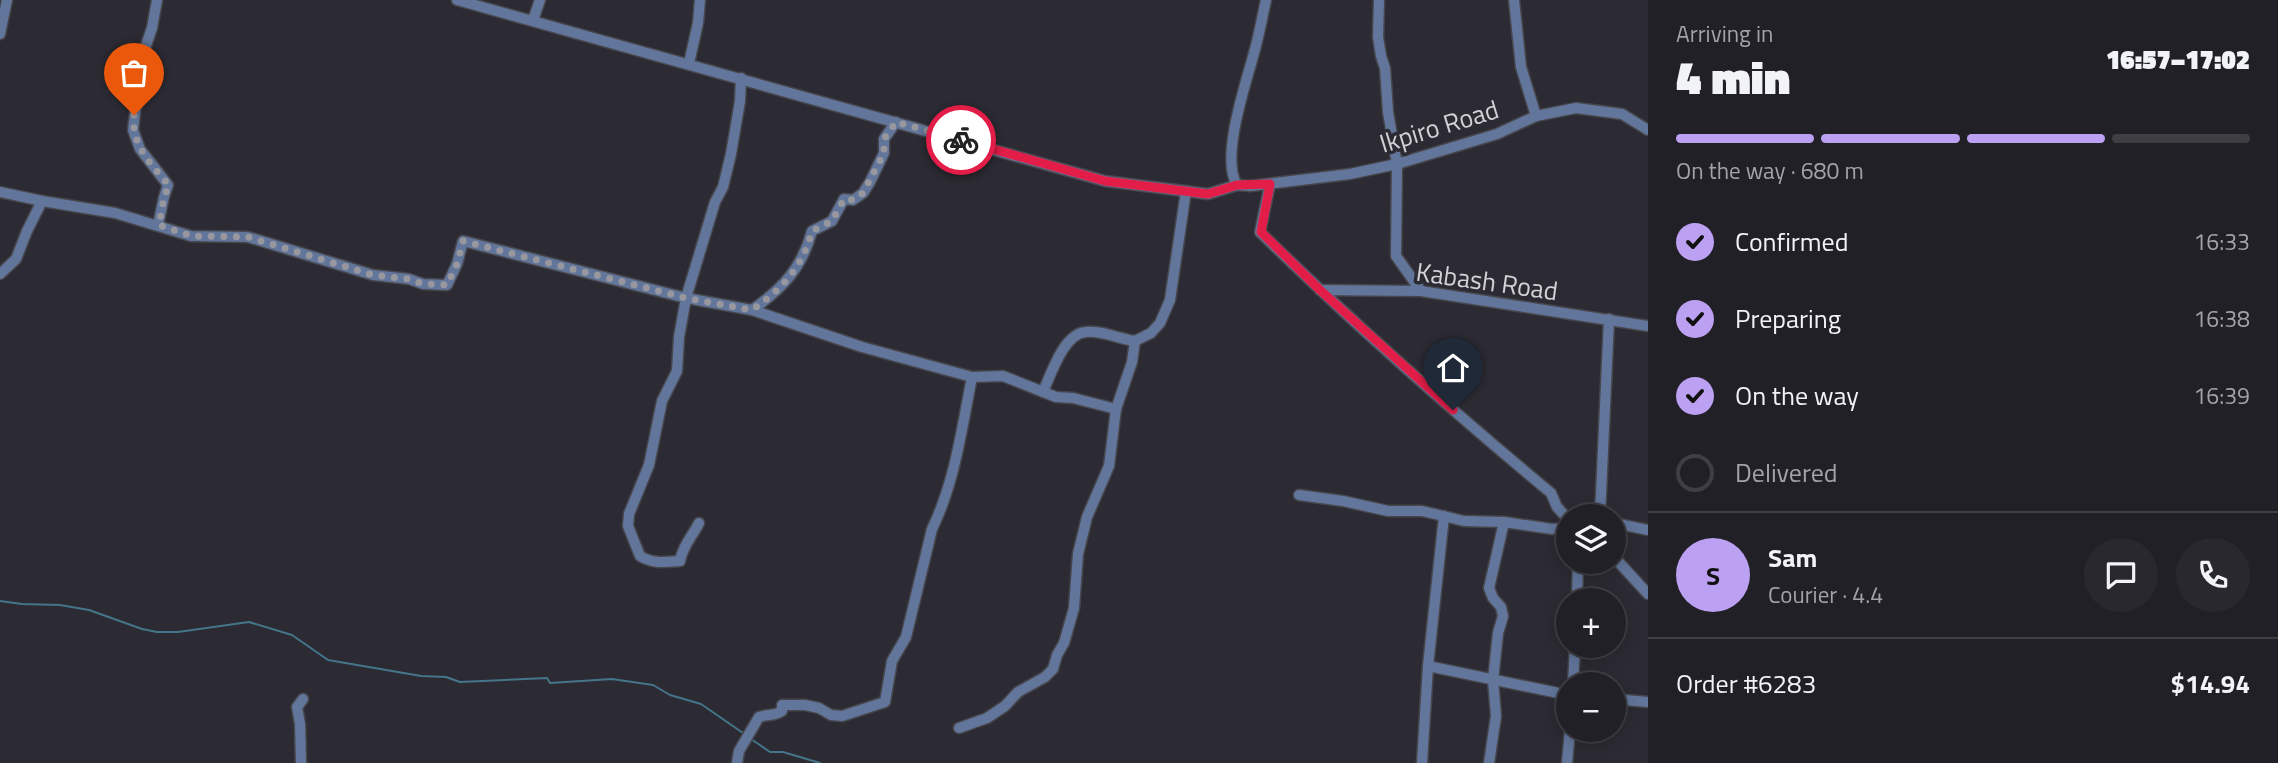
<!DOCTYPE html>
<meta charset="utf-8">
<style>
body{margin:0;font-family:"Titillium Web",sans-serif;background:#29282e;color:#f1f3f6;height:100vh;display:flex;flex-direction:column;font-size:26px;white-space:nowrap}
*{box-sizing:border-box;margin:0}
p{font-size:23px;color:#a2a3a7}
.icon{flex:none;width:38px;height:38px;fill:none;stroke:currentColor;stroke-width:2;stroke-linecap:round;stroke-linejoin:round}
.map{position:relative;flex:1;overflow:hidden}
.sheet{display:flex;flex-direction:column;background:#212026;width:630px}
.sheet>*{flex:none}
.controls{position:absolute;left:1556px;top:504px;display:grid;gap:14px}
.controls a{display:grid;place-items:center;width:70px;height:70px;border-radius:50%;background:#212026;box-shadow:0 4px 18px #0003,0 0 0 2px #3e3e43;font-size:35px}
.pin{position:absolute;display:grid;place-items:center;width:60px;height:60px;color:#fff;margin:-72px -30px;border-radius:50% 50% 50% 0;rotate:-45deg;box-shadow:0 0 7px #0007}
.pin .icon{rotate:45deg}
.courier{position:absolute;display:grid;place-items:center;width:70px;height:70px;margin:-35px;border:5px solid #e11d48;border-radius:50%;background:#fff;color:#222;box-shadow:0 2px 9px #0007}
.head em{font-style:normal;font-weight:800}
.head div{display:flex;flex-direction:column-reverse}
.head{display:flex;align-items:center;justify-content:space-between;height:119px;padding:0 28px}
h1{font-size:46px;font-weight:800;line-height:52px}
.bar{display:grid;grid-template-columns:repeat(4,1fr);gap:10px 7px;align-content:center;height:84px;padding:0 28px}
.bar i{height:9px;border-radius:5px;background:#3e3e43}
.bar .active{background:#bca0f2}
.bar p{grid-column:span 4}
.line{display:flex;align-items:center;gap:18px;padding:0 28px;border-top:2px solid #3e3e43}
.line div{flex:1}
.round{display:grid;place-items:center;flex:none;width:74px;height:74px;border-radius:37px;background:#29282e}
ol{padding:0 28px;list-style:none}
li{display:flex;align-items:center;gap:21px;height:77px}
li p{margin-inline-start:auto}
li .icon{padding:7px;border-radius:50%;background:#bca0f2;color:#111;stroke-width:4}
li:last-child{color:#a2a3a7}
li i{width:38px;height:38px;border:4px solid #3e3e43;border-radius:50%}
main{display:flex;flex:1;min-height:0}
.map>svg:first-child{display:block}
</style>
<main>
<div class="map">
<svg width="1648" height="763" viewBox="0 0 1648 763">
<rect width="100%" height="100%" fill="#2c2b33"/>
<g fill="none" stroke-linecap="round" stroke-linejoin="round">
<g stroke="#44758b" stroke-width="2">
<path d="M0 601 22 604 60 605 89 610 142 629 157 632H178L249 622 292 635 328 660 421 676 446 677 460 682 547 678 550 683 612 679 653 685 670 695 701 704 743 733"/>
<path d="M751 739 770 752H783L820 763"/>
</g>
<g stroke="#47464d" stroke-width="13">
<g id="minor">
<path d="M157 0 152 28 142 57 133 130 140 149 168 185 164 197 158 225"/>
<path d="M457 0 1105 181 1208 194 1237 185 1250 186 1350 174 1397 164 1497 134 1536 116 1576 108 1622 114 1648 130"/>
<path d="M1379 0 1378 37 1381 56 1385 68 1388 112 1397 164 1396 256 1421 291"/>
<path d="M1514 0 1521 67 1536 116"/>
<path d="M533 20 540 0"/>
<path d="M0 34 7 0"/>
<path d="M689 63 698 23 700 0"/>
<path d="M1270 184 1260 232C1353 323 1451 410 1551 493L1557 507 1568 519"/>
<path d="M1237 185C1220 158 1246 83 1254 53 1259 36 1262 18 1266 0"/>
<path d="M0 192 42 201 115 213 191 236 248 237 373 275 409 279 423 284 447 285 457 264 463 241 686 298 752 310 862 347 972 377 1003 376 1056 397 1073 398 1116 409"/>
<path d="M0 274 16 259 27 231 42 201"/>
<path d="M1320 290 1421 291 1648 326"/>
<path d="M752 310C783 288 802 268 812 231L832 221 844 199 853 200 863 193 870 182 884 153V139L896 122"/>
<path d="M1043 392C1051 374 1064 333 1086 332 1101 330 1119 339 1135 341"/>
<path d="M1299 495 1343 501 1388 511H1422L1464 521 1504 522 1552 529 1568 528"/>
<path d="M1600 516 1609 319"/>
<path d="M699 523C692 537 683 545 680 561 665 562 653 564 640 556L628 526 629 514 649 465 662 401 677 371 679 337 686 298 715 202 723 187 731 154 740 101 741 78"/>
<path d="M1614 523 1648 530"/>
<path d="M1614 557 1648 594"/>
<path d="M1577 600 1578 562"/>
<path d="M1428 666 1444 516"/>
<path d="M1573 684 1575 646"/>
<path d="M1614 699 1648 702"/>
<path d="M959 728 987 718 1005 706 1018 692 1045 677 1053 669 1057 655 1064 643 1074 608 1078 554 1087 517 1109 466 1116 409 1132 362 1135 341 1151 333 1160 323 1170 300 1186 191"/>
<path d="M301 763 300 724 297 707 303 699"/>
<path d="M737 763 739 751 759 717C768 714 775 716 782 711V705H805L819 708 831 715 842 716 885 702 892 661 906 637 932 529C955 482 962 427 972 377"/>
<path d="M1422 763 1428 666 1568 695"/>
<path d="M1489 763 1496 716 1493 680 1498 633 1503 616 1501 607 1493 598 1489 588 1504 522"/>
<path d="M1567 763 1570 730"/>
</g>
</g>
<use href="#minor" stroke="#62769b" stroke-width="10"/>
</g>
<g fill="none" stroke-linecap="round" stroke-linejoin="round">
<path stroke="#98979e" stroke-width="7" stroke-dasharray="0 12.6" d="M134 115C131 145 150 163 169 185L164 197 159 225 191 236 248 237 373 275 409 279 423 284 447 285 457 264 463 241 686 298 752 310C783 288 802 268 812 231L832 221 844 199 853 200 863 193 884 153V139L896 122 961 140"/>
<path stroke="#e11d48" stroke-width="9" d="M961 140 1105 181 1208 194 1237 185 1270 184 1261 232 1320 290 1453 410"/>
</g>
<g text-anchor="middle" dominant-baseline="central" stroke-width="7" stroke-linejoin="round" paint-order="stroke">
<g font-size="26" fill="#d2d1d7" stroke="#2c2b33">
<text transform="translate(1439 126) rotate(-17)">Ikpiro Road</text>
<text transform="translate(1487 281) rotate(8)">Kabash Road</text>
</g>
</g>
</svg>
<div class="controls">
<a><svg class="icon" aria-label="layers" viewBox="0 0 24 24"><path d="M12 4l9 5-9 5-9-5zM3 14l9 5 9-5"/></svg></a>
<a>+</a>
<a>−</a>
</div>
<div class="pin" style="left:134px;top:115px;background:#ea580c"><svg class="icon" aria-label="bag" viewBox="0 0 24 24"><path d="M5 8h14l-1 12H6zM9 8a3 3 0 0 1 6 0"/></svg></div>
<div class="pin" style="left:1453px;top:410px;background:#1f2937"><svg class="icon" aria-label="home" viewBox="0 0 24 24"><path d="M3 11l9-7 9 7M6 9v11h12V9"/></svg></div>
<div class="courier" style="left:961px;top:140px"><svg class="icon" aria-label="bike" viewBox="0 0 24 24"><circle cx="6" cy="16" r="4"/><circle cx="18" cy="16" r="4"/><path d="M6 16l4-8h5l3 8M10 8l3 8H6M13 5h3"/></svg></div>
</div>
<section class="sheet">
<div class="head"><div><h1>4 min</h1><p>Arriving in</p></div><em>16:57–17:02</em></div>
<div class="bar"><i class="active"></i><i class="active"></i><i class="active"></i><i></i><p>On the way · 680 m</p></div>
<ol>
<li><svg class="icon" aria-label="check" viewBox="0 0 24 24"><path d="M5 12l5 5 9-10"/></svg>Confirmed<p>16:33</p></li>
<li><svg class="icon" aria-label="check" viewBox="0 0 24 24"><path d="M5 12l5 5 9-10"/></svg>Preparing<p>16:38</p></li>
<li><svg class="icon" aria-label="check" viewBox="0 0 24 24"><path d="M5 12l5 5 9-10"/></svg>On the way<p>16:39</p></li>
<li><i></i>Delivered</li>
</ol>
<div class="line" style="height:126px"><b class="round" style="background:#bca0f2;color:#111">S</b><div><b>Sam</b><p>Courier · 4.4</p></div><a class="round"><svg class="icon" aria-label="chat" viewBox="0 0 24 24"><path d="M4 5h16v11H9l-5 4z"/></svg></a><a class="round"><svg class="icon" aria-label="phone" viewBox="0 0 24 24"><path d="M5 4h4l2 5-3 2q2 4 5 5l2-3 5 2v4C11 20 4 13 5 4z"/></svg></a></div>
<div class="line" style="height:91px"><div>Order #6283</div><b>$14.94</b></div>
</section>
</main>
